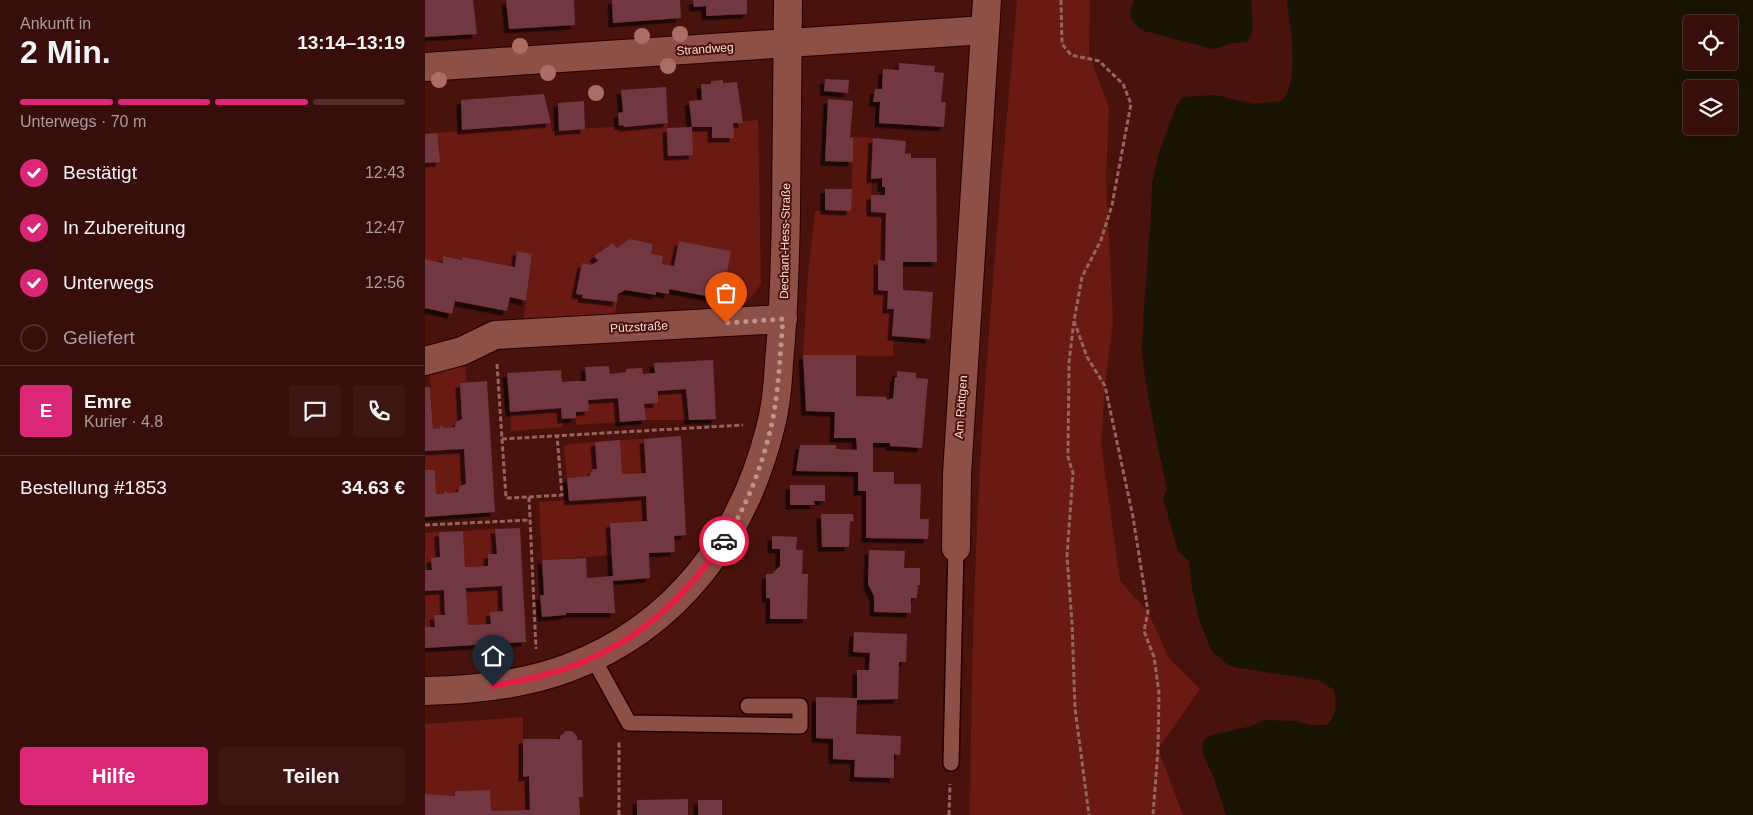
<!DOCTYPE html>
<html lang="de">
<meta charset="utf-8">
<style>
body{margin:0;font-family:Helvetica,sans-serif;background:#3e1713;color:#f1f3f6;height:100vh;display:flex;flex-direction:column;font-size:19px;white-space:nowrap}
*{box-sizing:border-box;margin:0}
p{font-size:16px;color:#aa9c9c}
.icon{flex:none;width:28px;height:28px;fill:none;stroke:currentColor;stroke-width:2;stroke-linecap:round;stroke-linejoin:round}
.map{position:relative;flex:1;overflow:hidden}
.panel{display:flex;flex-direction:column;background:#370e0a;width:425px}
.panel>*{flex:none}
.fabs{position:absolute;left:1258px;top:15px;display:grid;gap:10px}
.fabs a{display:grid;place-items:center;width:55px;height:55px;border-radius:5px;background:#370e0a;box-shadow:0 5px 20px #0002,0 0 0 1px #512e2b;font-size:25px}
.pin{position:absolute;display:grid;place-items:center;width:42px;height:42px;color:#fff;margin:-51px -21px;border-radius:50% 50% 50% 0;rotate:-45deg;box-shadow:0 0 5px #0007}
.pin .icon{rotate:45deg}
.courier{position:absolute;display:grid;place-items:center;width:50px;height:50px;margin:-25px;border:4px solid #e11d48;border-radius:50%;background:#fff;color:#222;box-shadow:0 1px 6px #0007}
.summary em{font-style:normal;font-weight:600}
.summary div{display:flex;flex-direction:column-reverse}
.summary{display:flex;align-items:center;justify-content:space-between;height:85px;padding:0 20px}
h1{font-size:32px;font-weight:600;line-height:38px}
.bar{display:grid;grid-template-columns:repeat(4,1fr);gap:8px 5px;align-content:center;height:60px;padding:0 20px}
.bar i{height:6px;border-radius:4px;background:#512e2b}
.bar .current{background:#db2777}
.bar p{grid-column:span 4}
.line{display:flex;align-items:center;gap:12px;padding:0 20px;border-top:1px solid #512e2b}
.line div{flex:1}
.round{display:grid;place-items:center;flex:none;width:52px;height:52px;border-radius:5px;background:#3e1713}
ol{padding:0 20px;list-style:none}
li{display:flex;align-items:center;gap:15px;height:55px}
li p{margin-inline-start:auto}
li .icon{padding:5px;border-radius:50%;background:#db2777;color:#fff;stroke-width:4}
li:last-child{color:#aa9c9c}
li i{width:28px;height:28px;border:2px solid #512e2b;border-radius:50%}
.primary-button{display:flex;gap:10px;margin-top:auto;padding:10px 20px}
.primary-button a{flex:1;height:58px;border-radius:5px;background:#db2777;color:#fff;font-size:20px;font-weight:600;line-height:58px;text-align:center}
.primary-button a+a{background:#3e1713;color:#f1f3f6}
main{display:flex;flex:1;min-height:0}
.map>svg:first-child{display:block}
</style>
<main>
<section class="panel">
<div class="summary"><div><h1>2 Min.</h1><p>Ankunft in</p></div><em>13:14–13:19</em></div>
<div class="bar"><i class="current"></i><i class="current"></i><i class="current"></i><i></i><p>Unterwegs · 70 m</p></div>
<ol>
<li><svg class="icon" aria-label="check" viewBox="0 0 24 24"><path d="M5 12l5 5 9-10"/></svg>Bestätigt<p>12:43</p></li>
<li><svg class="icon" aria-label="check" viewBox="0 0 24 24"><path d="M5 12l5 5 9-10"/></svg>In Zubereitung<p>12:47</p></li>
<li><svg class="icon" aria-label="check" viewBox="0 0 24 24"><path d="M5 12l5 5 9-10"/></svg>Unterwegs<p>12:56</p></li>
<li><i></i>Geliefert</li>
</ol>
<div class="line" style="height:90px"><b class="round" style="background:#db2777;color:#fff">E</b><div><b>Emre</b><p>Kurier · 4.8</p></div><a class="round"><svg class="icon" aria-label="chat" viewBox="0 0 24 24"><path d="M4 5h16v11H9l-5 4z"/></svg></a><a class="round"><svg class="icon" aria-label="phone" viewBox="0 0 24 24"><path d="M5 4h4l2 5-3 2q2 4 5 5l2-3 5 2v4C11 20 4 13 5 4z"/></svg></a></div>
<div class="line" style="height:65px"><div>Bestellung #1853</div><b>34.63 €</b></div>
<div class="primary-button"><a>Hilfe</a><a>Teilen</a></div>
</section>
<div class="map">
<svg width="1328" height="815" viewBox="0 0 1328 815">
<defs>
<filter id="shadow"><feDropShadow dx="-4.5" dy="4.5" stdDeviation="0" flood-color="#0009"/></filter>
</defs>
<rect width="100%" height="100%" fill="#49120d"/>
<g fill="#6b1a13">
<path d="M592 0H665L664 53 684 108 681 176 688 321 680 386 676 443 695 581 723 612 744 658 775 689 733 749 758 815H545C546 688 549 561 557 434 566 289 580 144 592 0Z"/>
<path d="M333 120 336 284 328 295 320 303 297 299 305 251 254 241 249 266 237 264 226 254 228 244 205 239 192 248 188 243 169 256 173 261 167 265 157 263 151 294 158 295V298L192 302 190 317 98 323 107 254 92 251 90 267 38 257 37 260 19 256 18 263 0 259V163L12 133 126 123 127 131 243 123 242 128 287 127V138H308V123Z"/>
<path d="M428 137 448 138 446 212 461 213 460 261H453V290L463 291 462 309H469L468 356 378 355 383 275 390 211H426Z"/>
<path d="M40 366 42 382 35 383 37 419 31 422 30 427 8 429 5 375 14 370Z"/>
<path d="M261 389 264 420H221L219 404 233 403V391Z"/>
<path d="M193 398 195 422 151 425V412L164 411 163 400Z"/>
<path d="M136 408 138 427 86 431 85 412Z"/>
<path d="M219 439 221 473 197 474 195 440Z"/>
<path d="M170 442 172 469H168L164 476 142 478 139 445Z"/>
<path d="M39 449 41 484 35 486 33 492 22 493V491L19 492V494H11L10 470H0V451Z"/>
<path d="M221 496 222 521 185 523 187 555 117 560 114 502Z"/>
<path d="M70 529 72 554H63V566L40 567 38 531Z"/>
<path d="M14 532 15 557 6 558 7 570H0V533Z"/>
<path d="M77 586 78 611 66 612V624L43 625 41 588Z"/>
<path d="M19 590 20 615H9L10 627H0V591Z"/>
<path d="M98 717V776H104L105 810 66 811 65 790 30 791V796L0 794V724Z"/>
</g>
<g fill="#1a1404" fill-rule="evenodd">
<path d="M709 0H826L828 30 822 42 809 43 788 49 716 30 706 19 705 11Z"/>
<path d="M862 0H1328V815H801L788 776 777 752 778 741 787 735 827 726 839 720 871 721 885 725H902C912 714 912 705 909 690L894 680 814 668 803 665 786 650 774 619 766 583 764 561 753 551 738 498 742 489C732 443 723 401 717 354 715 342 720 331 718 320L726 214 727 183 735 149 752 105 758 97 790 95 829 104 857 101C875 81 865 25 862 0ZM1266 24H1304V61H1266ZM1266 89H1304V126H1266Z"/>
</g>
<g fill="#723742" fill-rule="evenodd" filter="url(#shadow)">
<path d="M0 0H48L52 34 0 37Z"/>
<path d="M81 0H149L150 25 84 29Z"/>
<path d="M187 0H255L256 18 188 23Z"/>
<path d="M268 0H322V14L281 16V6L269 7Z"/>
<path d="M474 63 510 66 509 72 519 73 516 102H521L519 127 454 123 455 102H448L450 89H457L458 69 474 70Z"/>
<path d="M400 79 424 80 423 93 399 91Z"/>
<path d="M298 80V83L312 82 318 123H308L309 138H287V127H267L264 101 277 100 276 84H286V81Z"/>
<path d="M241 87 243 123 199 127 198 125 194 126 193 113 198 112 196 90Z"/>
<path d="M119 94 126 123 37 130 36 100Z"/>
<path d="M403 99 428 101 425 138 428 137V162L400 161Z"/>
<path d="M159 101 160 129 134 131 133 103Z"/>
<path d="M267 127 268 155 243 156 242 128Z"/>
<path d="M12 133 15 162 0 163V134Z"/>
<path d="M448 138 481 141 480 154 486 153V158H511L512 262H478V290L508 292 505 339 467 336 469 309H462L463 291 453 290V260L460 261 461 213 446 212V195H460V187H457V178L446 179Z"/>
<path d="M400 189H427L426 211 400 210Z"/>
<path d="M205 239 228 244 226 254 238 256 237 264 249 266 254 241 306 251 297 299 244 289V294L231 292V295L200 290 193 294 192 302 157 298 158 295 151 294 157 263 167 265 173 261 169 256 188 243 192 248Z"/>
<path d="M92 251 107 254 101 301 85 297 82 311 30 301 27 314 0 308V259L18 263V256L37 260 38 257 90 267Z"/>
<path d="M378 355H431V396L461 397 462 400 468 398 470 377H472V371L491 373V378L503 379 497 448 465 446V443H448V472H469V484H496L495 519H504L503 539 441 538V491H433V472L371 471 375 445H411V449L432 450 431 438H409L410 412 381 411Z"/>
<path d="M288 360 291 419 264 420 261 389 233 391V403L219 404 221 420 195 422 193 398 163 400 164 411 151 412V418L137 419 136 408 85 412 82 373 136 370 137 382 149 381H161L160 367 184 366 185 374 201 372V369L217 368 218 374 230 373 229 363Z"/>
<path d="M62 381 70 512 0 517V470H10L11 494H19V492L22 491V493L33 492 35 486 41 484 39 449 0 451V387H5L8 429 15 428V426H18V428L30 427 31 422 37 419 35 383Z"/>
<path d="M256 436 261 535 249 536 250 552 224 553 225 578 188 581 190 613H141V615L117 617 115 595H119L117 560 161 558 162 578 188 576 185 523 222 521 221 496 144 501 142 478 164 476 168 469H172L170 442 195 440 197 474 221 473 219 439Z"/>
<path d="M365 485H400V501H389L390 505H365Z"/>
<path d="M396 514H428L429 521 425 522 424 547H397Z"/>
<path d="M95 528 101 642 0 648V627H10L9 615H20L19 590 0 591V570H7L6 558 15 557 14 532 38 531 40 567 63 566V554H72L70 529ZM77 586 78 611 65 612 66 624 43 625 41 588Z"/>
<path d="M347 536 372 537 371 550H378L377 574H383L382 619H345V598H341V574H347L355 566V549H347Z"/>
<path d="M444 550 480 551 479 568H495V585H493L492 598H486V613L449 612V596L443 584Z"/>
<path d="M429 632 482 634 481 662H474L473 699 432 700 431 734 476 736 475 755 469 754V778L429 777 430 760 408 759V739L391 738V697L432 698V670H444L445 653 428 652Z"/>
<path d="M141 731H147L152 736V740H157L158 797H154L155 815H0V794L30 796V791L65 790 66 811 105 810 104 776 98 777V739H135V736Z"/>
<path d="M263 799V815H212V800Z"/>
<rect x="273" y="800" width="24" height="15"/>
</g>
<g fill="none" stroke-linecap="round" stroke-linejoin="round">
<g stroke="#270101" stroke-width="18">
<g id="lane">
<path d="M168 658 204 723 375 726V706H323"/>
<path d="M526 763 531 548"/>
</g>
</g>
<g stroke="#270101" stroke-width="30">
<g id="street">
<path d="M0 67 560 30"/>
<path d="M0 361 37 351 70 335 358 319"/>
<path d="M531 548 532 474 562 0"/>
<path d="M0 691C47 690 98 685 143 668 252 627 319 536 346 425 351 405 353 383 354 362 359 313 360 263 361 213 362 142 363 71 363 0"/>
</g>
</g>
<g stroke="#94655f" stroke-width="3" stroke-dasharray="5 2.5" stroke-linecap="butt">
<path d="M636 0 637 44 646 55 674 61 698 84 706 104 687 205 676 240 657 277 649 321 662 357 680 386 708 517 723 612 719 631 729 657 734 693 733 749 728 815"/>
<path d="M649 321 644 362 643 457 648 473 642 556 647 623 650 708 664 815"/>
<path d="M72 364 81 498 104 497 111 649"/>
<path d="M77 439 318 425"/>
<path d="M104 497 137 495 132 436"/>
<path d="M0 525 105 520"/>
<path d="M194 815V741"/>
<path d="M524 815 525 784"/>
</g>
<use href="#lane" stroke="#8d5047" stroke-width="15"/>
<use href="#street" stroke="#8d5047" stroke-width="28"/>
</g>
<g fill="#aa6e67">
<circle cx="255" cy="34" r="8"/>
<circle cx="217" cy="36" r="8"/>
<circle cx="95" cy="46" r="8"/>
<circle cx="243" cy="66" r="8"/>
<circle cx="123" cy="73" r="8"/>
<circle cx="14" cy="80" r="8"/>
<circle cx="171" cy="93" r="8"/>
</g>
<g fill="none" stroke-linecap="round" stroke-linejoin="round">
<path stroke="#bf948e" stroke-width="5" stroke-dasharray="0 9" d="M299 541C322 507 338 463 347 423 354 389 355 354 358 319L301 323"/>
<path stroke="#e11d48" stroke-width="6" d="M68 686C92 681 118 677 142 668 212 643 257 601 299 541"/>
</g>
<g text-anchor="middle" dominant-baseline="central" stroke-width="4" stroke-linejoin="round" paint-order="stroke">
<g font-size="12" fill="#ffdad4" stroke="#49120d">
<text transform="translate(280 49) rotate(-4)">Strandweg</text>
<text transform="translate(360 241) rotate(-89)">Dechant-Hess-Straße</text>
<text transform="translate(214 327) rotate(-3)">Pützstraße</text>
<text transform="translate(536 407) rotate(-86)">Am Röttgen</text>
</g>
</g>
</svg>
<div class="fabs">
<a><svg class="icon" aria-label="locate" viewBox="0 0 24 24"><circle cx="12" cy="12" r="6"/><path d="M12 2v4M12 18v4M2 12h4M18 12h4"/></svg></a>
<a><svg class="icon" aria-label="layers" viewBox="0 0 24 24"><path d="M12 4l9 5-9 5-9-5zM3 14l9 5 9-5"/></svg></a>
</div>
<div class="pin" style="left:301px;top:323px;background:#ea580c"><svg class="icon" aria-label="bag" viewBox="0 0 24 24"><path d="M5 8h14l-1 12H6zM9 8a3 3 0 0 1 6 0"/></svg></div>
<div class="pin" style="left:68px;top:686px;background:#1f2937"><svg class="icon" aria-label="home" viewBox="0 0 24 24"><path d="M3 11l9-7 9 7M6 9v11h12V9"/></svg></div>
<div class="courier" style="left:299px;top:541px"><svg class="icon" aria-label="car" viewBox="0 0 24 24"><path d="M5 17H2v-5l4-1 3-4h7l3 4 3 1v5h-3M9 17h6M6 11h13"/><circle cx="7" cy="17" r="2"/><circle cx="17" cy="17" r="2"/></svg></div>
</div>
</main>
